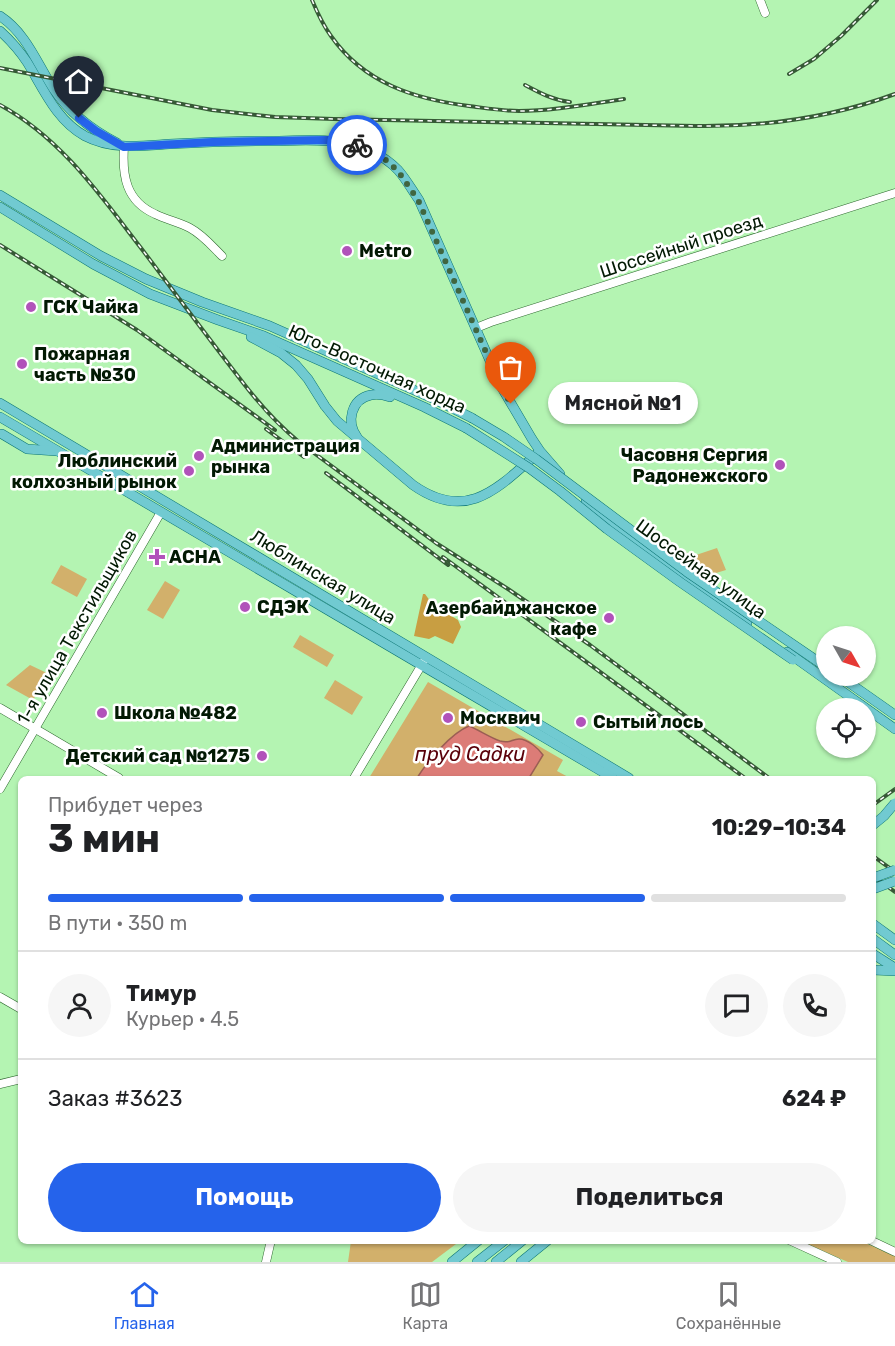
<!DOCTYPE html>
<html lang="ru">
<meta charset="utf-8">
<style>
body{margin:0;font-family:Rubik,sans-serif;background:#f6f6f6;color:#202124;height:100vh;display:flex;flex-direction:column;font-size:22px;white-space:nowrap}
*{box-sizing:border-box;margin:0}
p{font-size:20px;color:#757577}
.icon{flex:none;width:33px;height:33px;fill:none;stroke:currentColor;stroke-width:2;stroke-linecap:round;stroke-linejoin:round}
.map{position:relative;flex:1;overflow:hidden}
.sheet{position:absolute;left:18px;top:776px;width:858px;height:468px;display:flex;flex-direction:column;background:#fff;border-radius:9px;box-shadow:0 2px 4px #0004}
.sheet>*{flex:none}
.needle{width:39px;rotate:129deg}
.buttons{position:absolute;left:816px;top:626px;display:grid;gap:12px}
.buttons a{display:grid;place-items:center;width:60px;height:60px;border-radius:50%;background:#fff;box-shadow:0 2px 4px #0004;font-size:30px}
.pin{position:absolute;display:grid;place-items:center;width:51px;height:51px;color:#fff;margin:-62px -26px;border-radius:50% 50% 50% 0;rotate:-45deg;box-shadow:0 0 6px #0007}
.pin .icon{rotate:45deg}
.courier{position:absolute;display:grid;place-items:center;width:60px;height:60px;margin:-30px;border:4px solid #2563eb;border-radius:50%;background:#fff;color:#222;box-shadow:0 2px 8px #0007}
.bubble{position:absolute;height:42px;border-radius:21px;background:#fff;box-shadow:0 2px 4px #0004;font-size:20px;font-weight:700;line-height:42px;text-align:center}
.overview em{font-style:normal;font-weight:700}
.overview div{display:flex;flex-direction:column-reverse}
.overview{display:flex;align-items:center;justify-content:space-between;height:102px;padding:0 30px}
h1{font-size:39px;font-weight:700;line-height:45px}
.bar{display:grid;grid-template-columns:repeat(4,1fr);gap:9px 6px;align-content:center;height:72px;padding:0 30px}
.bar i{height:8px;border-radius:4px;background:#e0e0e0}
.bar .active{background:#2563eb}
.bar p{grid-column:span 4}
.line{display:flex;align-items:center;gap:15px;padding:0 30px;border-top:2px solid #e0e0e0}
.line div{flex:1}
.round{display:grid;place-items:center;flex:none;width:63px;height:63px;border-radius:32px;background:#f6f6f6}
.button{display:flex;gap:12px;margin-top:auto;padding:12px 30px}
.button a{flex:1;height:69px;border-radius:36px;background:#2563eb;color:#fff;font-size:24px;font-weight:700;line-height:69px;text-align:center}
.button a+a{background:#f6f6f6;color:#202124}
.dock{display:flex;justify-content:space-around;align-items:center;height:84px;border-top:2px solid #e0e0e0;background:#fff;font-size:16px;color:#757577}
.dock a{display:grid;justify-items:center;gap:3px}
.dock .active{color:#2563eb}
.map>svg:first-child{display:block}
</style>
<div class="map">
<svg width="895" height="1262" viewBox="0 0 895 1262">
<rect width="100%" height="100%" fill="#b4f4b2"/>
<g fill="#d2b06b">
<path d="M676 547 693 556 717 548 726 570 706 576 671 554Z"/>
<path d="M61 565 87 579 77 597 51 583Z"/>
<path d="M165 581 180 590 163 619 147 610Z"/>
<path d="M300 635 334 655 327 667 293 647Z"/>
<path d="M30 665 49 674 33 700 6 685Z"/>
<path d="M335 680 363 697 352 715 324 698Z"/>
<path d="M428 682 563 760 557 771 570 778H369Z"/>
<path d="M351 1241V1240L460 1241 432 1262H348Z"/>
<path d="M800 1241H861L895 1256V1262H848Z"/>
</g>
<path fill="#c89e42" d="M423 594H425L433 605 458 620 461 627 453 644 435 636 429 639 414 636Z"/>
<path fill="#dc7c77" stroke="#9b5e54" stroke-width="1.5" d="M469 726C479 730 489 737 500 741 511 744 511 739 519 739 528 739 539 749 543 755L529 778H417C427 762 451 733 469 726Z"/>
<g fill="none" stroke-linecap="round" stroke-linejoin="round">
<g stroke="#2c672d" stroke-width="9">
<g id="minor">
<path d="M760 0 765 13"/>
<path d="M124 147C122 176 126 201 155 214 167 220 179 222 190 228 203 235 212 246 222 256"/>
<path d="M476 328 491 322 895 193"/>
<path d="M0 708 119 778"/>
<path d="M354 778 424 661"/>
<path d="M0 789 161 512"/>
<path d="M0 997 21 1009"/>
<path d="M0 1084 21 1079"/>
<path d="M789 1240 837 1262"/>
<path d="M870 1240 895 1252"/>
<path d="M266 1262 271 1240"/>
</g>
</g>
<g stroke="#0c7575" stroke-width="10">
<g id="major">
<path d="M0 16C26 33 37 63 53 88 68 111 92 130 117 143"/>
<path d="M0 31C10 40 19 50 27 62 43 88 56 120 85 136 112 150 140 146 169 144 204 142 239 141 274 141 319 140 363 135 398 170 406 179 412 190 419 200L502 388 532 439 540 451 560 474"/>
<path d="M0 195 101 256 146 279 202 302 270 326 434 399 472 418"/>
<path d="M0 207 93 264 150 294 218 320 264 336 424 407 466 428"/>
<path d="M251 337 281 353 296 365 308 379 325 406 337 421 413 485C467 523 498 488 538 453"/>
<path d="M0 403 629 778"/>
<path d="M0 417 613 778"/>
<path d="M2 434 27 449 56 451"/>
<path d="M357 437C346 422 351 399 371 395 377 394 384 395 390 397"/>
<path d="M586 501 628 536 747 623"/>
<path d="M787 652 895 729"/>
<path d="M838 675 895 715"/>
<path d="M873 924 895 940"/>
<path d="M873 939 895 955"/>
<path d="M873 954 895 968"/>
<path d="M873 970 895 971"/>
<path d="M452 1262 479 1240"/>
<path d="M477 1262 505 1240"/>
<path d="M496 1262 523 1240"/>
<path d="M521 1262 548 1240"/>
</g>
</g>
<use href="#minor" stroke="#fff" stroke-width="8"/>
<use href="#major" stroke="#71cad1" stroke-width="9"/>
<g stroke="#365936" stroke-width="4">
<g id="rail">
<path d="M312 0C317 12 323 25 331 36 364 83 414 99 469 106 485 108 503 111 519 111 554 111 589 104 624 99"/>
<path d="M0 68 212 110 275 117 334 119 696 126C765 127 830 118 895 94"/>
<path d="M789 74 814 59 841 36 877 0"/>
<path d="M525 85C540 93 553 100 570 102"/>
<path d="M0 105C61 138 100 195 141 248 175 293 209 339 244 384 261 406 277 424 299 442L436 543 508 589 590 645 769 778"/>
<path d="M0 245 137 330 275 430"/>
<path d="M266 429 304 457"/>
<path d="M326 473 448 565"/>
<path d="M443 557 745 778"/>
<path d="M873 805 895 789"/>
<path d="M873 856 895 872"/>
<path d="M873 876 895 892"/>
</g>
</g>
<use href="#rail" stroke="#fff" stroke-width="1.5" stroke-dasharray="4.5" stroke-linecap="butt"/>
<g stroke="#0c7575" stroke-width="10" stroke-linecap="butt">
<g id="major-bridge">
<path d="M472 418 504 437 536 459 687 572 826 667"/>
<path d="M466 428 529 468 560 491 607 529 680 582 793 660"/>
<path d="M873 825 884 816 895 803"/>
<path d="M873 878 895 870"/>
<path d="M873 889 895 881"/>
</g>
</g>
<use href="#major-bridge" stroke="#71cad1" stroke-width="9"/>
</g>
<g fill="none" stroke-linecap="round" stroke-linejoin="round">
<path stroke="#406640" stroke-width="6" stroke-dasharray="0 10.8" d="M357 145 386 160 398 171 418 200 502 388 511 404"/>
<path stroke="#2563eb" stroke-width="8" d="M79 118 96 131 124 147 213 142 328 140 357 145"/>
</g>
<g fill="#b152ba" stroke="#fff" stroke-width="2">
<circle cx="347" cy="251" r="6"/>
<circle cx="31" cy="307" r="6"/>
<circle cx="22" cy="364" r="6"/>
<circle cx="199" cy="456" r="6"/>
<circle cx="780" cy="465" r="6"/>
<circle cx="189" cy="471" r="6"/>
<path d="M154 548h6v6h6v6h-6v6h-6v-6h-6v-6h6z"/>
<circle cx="245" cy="607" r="6"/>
<circle cx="609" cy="618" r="6"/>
<circle cx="102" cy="713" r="6"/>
<circle cx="448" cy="718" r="6"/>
<circle cx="581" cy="722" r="6"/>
<circle cx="262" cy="756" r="6"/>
</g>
<g text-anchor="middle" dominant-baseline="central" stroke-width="5" stroke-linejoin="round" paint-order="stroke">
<g font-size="18" fill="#021903" stroke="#fff">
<text transform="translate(681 246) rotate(-18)">Шоссейный проезд</text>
<text transform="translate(377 369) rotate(24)">Юго-Восточная хорда</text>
<text transform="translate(701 569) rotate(36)">Шоссейная улица</text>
<text transform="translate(323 577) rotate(31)">Люблинская улица</text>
<text transform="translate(77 627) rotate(-60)">1-я улица Текстильщиков</text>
</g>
<g font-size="18" font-weight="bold" fill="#021903" stroke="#fff" text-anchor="start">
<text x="359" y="251">Metro</text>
<text x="43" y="307">ГСК Чайка</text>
<text x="34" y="354">Пожарная<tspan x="34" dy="21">часть №30</tspan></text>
<text x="211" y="446">Администрация<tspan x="211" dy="21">рынка</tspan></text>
<text x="768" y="455" text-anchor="end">Часовня Сергия<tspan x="768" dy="21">Радонежского</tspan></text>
<text x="177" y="461" text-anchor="end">Люблинский<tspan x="177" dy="21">колхозный рынок</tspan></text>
<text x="169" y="557">АСНА</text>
<text x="257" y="607">СДЭК</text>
<text x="597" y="608" text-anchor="end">Азербайджанское<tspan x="597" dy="21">кафе</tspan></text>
<text x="114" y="713">Школа №482</text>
<text x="460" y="718">Москвич</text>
<text x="593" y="722">Сытый лось</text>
<text x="250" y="756" text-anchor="end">Детский сад №1275</text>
</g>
<g font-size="20" font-style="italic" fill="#5a000a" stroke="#fff">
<text x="470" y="754">пруд Садки</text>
</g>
</g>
</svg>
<div class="buttons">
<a><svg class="needle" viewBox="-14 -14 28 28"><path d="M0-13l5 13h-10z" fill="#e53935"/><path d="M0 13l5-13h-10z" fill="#757577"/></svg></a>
<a><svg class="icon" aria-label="locate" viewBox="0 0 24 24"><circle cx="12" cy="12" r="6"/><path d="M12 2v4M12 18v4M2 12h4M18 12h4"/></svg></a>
</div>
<div class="pin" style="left:511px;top:404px;background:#ea580c"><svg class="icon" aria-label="bag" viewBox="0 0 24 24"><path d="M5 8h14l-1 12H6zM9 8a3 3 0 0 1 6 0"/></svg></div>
<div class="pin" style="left:79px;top:118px;background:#1f2937"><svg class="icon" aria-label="home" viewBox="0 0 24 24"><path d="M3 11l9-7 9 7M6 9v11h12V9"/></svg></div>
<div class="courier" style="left:357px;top:145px"><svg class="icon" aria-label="bike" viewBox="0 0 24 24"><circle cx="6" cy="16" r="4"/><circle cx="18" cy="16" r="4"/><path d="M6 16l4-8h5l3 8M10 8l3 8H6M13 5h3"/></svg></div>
<div class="bubble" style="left:548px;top:382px;width:150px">Мясной №1</div>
<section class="sheet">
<div class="overview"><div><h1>3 мин</h1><p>Прибудет через</p></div><em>10:29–10:34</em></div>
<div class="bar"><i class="active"></i><i class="active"></i><i class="active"></i><i></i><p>В пути · 350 m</p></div>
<div class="line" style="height:108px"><a class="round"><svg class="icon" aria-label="person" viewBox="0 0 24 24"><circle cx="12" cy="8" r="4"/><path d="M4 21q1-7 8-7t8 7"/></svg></a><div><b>Тимур</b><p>Курьер · 4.5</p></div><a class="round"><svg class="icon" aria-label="chat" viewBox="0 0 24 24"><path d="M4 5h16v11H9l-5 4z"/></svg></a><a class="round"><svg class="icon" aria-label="phone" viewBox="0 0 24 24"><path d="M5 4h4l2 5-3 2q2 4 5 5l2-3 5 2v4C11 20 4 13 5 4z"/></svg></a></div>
<div class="line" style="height:78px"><div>Заказ #3623</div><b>624 ₽</b></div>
<div class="button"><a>Помощь</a><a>Поделиться</a></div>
</section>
</div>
<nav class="dock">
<a class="active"><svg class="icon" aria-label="home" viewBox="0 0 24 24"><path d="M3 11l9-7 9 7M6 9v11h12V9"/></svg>Главная</a>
<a><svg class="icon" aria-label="map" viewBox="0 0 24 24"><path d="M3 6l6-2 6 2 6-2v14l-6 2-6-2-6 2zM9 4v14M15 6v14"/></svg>Карта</a>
<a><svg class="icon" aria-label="saved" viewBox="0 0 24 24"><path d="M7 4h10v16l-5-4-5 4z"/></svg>Сохранённые</a>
</nav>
